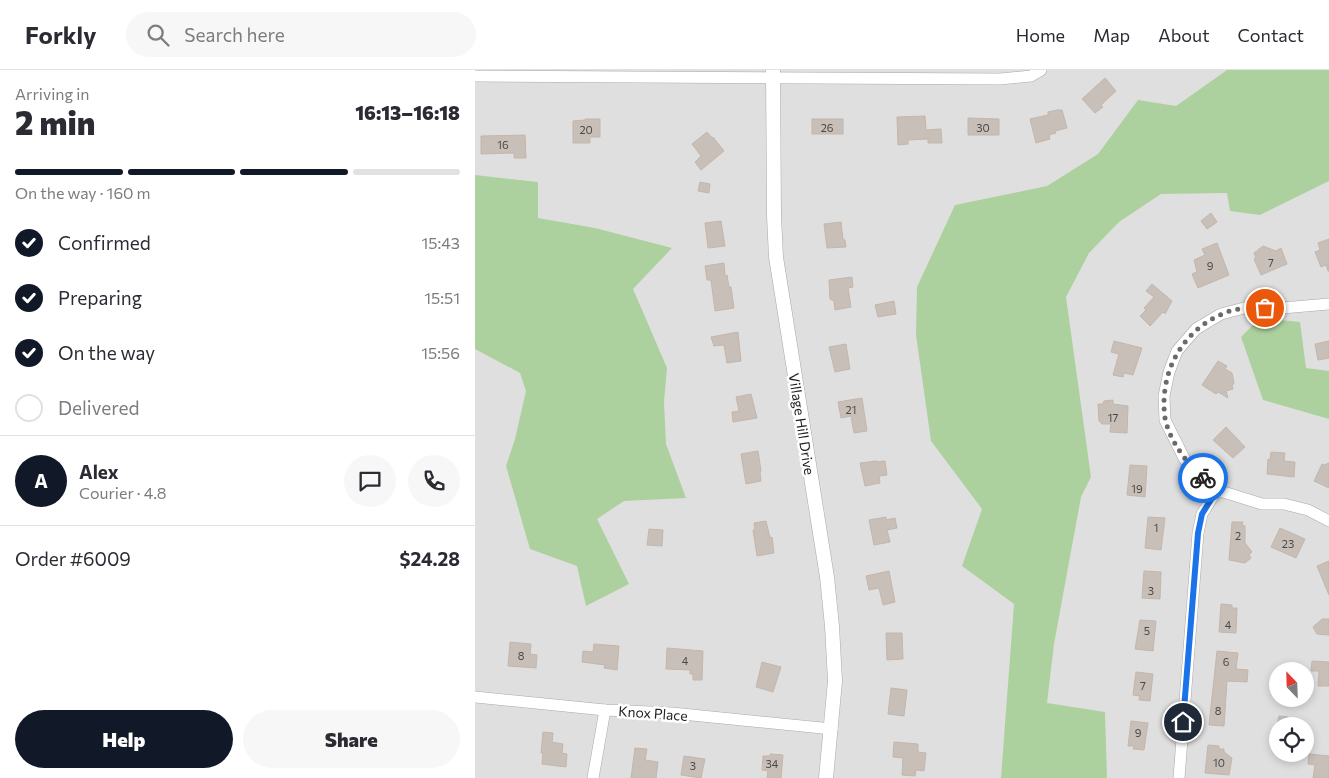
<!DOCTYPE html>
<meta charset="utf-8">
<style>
body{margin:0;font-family:Commissioner,sans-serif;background:#f7f7f7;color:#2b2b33;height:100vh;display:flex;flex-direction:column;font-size:19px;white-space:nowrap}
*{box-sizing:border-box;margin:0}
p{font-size:16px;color:#7c7c81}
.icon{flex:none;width:28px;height:28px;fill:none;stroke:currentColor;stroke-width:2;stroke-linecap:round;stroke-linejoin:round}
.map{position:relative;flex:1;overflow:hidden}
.details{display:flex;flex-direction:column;background:#fff;width:475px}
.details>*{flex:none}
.needle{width:32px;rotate:337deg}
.fabs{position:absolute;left:794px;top:592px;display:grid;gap:10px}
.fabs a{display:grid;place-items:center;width:45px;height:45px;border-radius:50%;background:#fff;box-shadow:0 2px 8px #0003;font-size:25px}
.pin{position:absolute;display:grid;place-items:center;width:42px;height:42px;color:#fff;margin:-21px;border:2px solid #fff;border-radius:50%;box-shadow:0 1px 5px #0007}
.courier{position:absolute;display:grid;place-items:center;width:50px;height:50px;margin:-25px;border:4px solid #1a73e8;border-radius:50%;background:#fff;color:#222;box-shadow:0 1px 6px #0007}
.headline em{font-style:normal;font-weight:800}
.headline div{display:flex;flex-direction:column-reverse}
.headline{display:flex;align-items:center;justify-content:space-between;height:85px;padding:0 15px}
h1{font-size:32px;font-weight:800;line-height:38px}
.bar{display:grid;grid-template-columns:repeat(4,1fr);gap:8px 5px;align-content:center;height:60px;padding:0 15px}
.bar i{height:6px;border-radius:4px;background:#e1e1e2}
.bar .on{background:#111827}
.bar p{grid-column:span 4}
.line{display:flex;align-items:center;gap:12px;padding:0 15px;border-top:1px solid #e1e1e2}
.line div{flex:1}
.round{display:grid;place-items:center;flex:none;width:52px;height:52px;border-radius:26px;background:#f7f7f7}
ol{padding:0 15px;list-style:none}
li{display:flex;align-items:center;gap:15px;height:55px}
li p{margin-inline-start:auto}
li .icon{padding:5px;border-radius:50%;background:#111827;color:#fff;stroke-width:4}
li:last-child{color:#7c7c81}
li i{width:28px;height:28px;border:2px solid #e1e1e2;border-radius:50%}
.button{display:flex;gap:10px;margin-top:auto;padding:10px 15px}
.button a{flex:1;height:58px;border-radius:30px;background:#111827;color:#fff;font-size:20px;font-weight:800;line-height:58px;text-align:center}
.button a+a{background:#f7f7f7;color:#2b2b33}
header{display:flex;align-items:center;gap:30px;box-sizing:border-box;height:70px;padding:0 25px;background:#fff;border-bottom:1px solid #e1e1e2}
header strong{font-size:24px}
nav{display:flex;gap:28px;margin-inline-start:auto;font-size:18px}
.search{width:350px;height:45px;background:#f7f7f7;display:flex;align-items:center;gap:12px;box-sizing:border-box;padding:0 18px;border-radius:28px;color:#7c7c81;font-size:19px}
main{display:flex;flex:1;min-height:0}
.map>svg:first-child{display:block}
</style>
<header>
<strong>Forkly</strong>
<div class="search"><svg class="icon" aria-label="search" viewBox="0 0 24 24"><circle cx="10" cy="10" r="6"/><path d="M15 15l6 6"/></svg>Search here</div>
<nav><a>Home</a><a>Map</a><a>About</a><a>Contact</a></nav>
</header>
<main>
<section class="details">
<div class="headline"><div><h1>2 min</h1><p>Arriving in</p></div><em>16:13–16:18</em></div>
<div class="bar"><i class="on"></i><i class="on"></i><i class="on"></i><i></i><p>On the way · 160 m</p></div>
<ol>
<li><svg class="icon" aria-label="check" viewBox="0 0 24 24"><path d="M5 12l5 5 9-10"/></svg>Confirmed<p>15:43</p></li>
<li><svg class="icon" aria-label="check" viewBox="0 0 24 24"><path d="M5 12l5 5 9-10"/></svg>Preparing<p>15:51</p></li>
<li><svg class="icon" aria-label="check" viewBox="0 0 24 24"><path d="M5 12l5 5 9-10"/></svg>On the way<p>15:56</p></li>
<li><i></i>Delivered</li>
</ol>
<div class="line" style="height:90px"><b class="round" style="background:#111827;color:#fff">A</b><div><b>Alex</b><p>Courier · 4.8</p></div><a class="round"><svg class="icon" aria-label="chat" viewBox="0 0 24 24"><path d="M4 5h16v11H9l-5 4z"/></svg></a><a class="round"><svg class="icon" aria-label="phone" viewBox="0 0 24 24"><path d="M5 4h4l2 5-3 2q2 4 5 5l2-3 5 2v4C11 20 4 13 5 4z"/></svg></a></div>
<div class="line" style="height:65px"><div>Order #6009</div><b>$24.28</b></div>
<div class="button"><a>Help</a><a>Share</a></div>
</section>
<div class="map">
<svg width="854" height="708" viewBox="0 0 854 708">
<rect width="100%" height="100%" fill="#f2efe9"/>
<path fill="#e0dfdf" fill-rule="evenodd" d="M0 0H854V708H0ZM802 601H830V629H802ZM802 656H830V684H802Z"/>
<g fill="#add19e">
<path d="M752 0H854V111L785 145 755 141 752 123 686 124 644 152 614 183 591 227 616 407 606 427 579 574 572 633 630 642 632 708H526L539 534 487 496 507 439 456 371 441 265 442 217 480 135 572 116 623 84 663 30 701 36Z"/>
<path d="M0 105 63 112V148L120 158 197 178 158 219 192 298 189 332 191 374 211 428 149 431 122 449 154 514 111 536 102 496 55 479 31 396 40 369 51 321 45 303 0 279Z"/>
<path d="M785 248 825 252 831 298 854 301V349L788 330 766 267Z"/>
</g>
<g fill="#c7bfb8" stroke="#c4b6ab">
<path d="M630 8 641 21 626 35 628 37 620 43 607 29Z"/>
<path d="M582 40H587L592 58 580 61 581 63 574 65 575 69 561 73 555 49 573 45V42Z"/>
<path d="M450 46 451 60 466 59 467 73H453V69L433 70V74L423 75 422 47Z"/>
<path d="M493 48 524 49V65H493Z"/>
<path d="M110 49H125V67H115V73H98V51L110 50Z"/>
<rect x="337" y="49" width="31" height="15"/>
<path d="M232 62 237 68 238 67 249 81 226 100 220 92 226 86 217 74Z"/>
<path d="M50 65 51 88H39V83L6 84V66Z"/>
<path d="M225 112 235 114 234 123 223 121Z"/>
<path d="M736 143 742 152 732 159 726 151Z"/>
<path d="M246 151 250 176 233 178 230 153Z"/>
<path d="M366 152 368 169 370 170 371 177 352 178 349 154Z"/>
<path d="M854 169V201H853L851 195 846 197 840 182 845 180 843 173Z"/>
<path d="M742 173 754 205 723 218 717 204 722 202 719 190 730 185 727 179Z"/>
<path d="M788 176 801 181 806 178 812 194 786 205 779 189 781 188 779 183Z"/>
<path d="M249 193 250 206 252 205 254 217H256L259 238 240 241 236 210H232L230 196Z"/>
<path d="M377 207 378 217 373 218 376 237 360 240 359 231 355 229 354 210Z"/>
<path d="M677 214 697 231 690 244 688 242 675 256 665 246 671 240 669 238 679 227 671 221Z"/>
<path d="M419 231 421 244 403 247 400 235Z"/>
<path d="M263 262 266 291 252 293 249 275 239 276 236 267Z"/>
<path d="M639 271 667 278 658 305 649 303 648 307 638 305 644 284 636 282Z"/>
<path d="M854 271V288L843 290 840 274Z"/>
<path d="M371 274 375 299 360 302 354 277Z"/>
<path d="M743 291 752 296 750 299 757 303 759 313 757 316 758 319 751 321 753 328 743 322 741 324 727 315Z"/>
<path d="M276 324 282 348 258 352 257 342 264 341 261 327Z"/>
<path d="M387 328 392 361 379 363 376 346 366 348 363 332Z"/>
<path d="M638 330V334L653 336 652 363 635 362 636 354H627L624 351 623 334H628L629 331Z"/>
<path d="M751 357 770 377 758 388 738 370Z"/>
<path d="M283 381 286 401 285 402 286 411 271 414 266 384Z"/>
<path d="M796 382 810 383 809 391 820 392 819 407 792 404 793 389 795 390Z"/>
<path d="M402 391V392L410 391 412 405 404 406 405 413 390 416 385 393Z"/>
<path d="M854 393V418L839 411 847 394 849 395Z"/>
<path d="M655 395 672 396 670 427 652 425Z"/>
<path d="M411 447V450L420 448 422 458 412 460 415 472 399 475 394 450Z"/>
<path d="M673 447 690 448 686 480 670 478Z"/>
<path d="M291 451 295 468 297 467 299 483 282 486 278 460H280L279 453Z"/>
<path d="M757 452H768L767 455 770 456V473L777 482 774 485 776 488 770 493 754 490Z"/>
<path d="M805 458 830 469 821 488 796 477Z"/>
<path d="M174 459 188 460 187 476 172 475Z"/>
<path d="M854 491V525L842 496Z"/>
<path d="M414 501 420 532 408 535 404 518 394 520 391 506Z"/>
<path d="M669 501 686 502 685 529 667 528Z"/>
<path d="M746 534 757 535V538H762L761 563 744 562Z"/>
<path d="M847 549H854V565L842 564 838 557Z"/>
<path d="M665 550 681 551 678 581 660 579Z"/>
<path d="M411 563H427L428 589 412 590Z"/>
<path d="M35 572 56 574 55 584 62 585 61 598 33 596Z"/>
<path d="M119 574 144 576 142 600 129 598 130 595 107 592 108 581 118 582Z"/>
<path d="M192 578 228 581 227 610H218V604H215V600L191 599Z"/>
<path d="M742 581 763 583 761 599 773 600 772 612 752 611 749 656 734 655Z"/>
<path d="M837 591 854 592V616H843L844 601H836Z"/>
<path d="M287 592 306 597 298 622 281 617Z"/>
<path d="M661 602 678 604 675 631 664 630 665 626 658 625Z"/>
<path d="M416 618 432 620 429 646 413 644Z"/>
<path d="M804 646 813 647 812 656H802Z"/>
<path d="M656 651 673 653 669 680 658 679 659 676H653Z"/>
<path d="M68 662 78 663 77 672 88 674 87 683 92 684 91 697 67 694 68 683H66Z"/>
<path d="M419 672 443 674V682L451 683 449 701 441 700 440 706 427 705 428 688 418 687Z"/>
<path d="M733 675 744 676V679H749V682L757 688 754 705 730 703Z"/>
<path d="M160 678 172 679 170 690 183 692 181 708H156Z"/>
<path d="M295 684 308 685 306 708H292L293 701 287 700 288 686H295Z"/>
<path d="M834 684 854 686V708H838L840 695 833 694Z"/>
<path d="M209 686 230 689 226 708 206 705Z"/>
</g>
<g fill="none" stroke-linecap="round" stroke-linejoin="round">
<g stroke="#a9a9a9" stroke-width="12">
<g id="minor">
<path d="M0 6 525 9 556 6 566 0"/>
<path d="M854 234 807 238 773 237 746 244 721 259 702 281 694 302 689 326 690 350 710 390 742 420 787 434H809L833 440 854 451"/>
<path d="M0 627 130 640 197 643 357 659"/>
<path d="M118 708 130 640"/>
<path d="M704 708 723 463 727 444 742 420"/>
</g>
</g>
<g stroke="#a9a9a9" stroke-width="15">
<path id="tertiary" d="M298 0 299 146 301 187 352 507 357 556 360 611 351 708"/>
</g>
<use href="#minor" stroke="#fff" stroke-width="11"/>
<use href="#tertiary" stroke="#fff" stroke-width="14"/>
</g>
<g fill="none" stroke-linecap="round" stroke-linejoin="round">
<path stroke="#6b6a68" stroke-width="5" stroke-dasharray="0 9" d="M728 408C713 395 694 370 690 348 684 305 705 263 745 245 759 238 775 237 790 238"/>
<path stroke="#1a73e8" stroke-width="6" d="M708 652 723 463 727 444 742 420 728 408"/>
</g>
<g text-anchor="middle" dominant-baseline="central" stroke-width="5" stroke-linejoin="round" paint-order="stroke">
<g font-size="11" fill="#4b4948">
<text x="352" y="57">26</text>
<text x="508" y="57">30</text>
<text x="111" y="59">20</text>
<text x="28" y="74">16</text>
<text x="796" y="192">7</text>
<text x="735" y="195">9</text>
<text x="376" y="339">21</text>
<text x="638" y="347">17</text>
<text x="662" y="418">19</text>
<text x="681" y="457">1</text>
<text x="763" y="465">2</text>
<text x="813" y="473">23</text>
<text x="676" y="520">3</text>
<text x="753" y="554">4</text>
<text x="672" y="560">5</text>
<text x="46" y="585">8</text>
<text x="210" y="590">4</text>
<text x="751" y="591">6</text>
<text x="668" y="615">7</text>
<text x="743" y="640">8</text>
<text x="663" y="662">9</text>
<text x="744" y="692">10</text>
<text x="297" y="693">34</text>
<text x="218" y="695">3</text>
</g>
<g font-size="14" fill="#222" stroke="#fff">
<text transform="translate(327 354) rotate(81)">Village Hill Drive</text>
<text transform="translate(178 643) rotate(4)">Knox Place</text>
</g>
</g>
</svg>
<div class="fabs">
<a><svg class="needle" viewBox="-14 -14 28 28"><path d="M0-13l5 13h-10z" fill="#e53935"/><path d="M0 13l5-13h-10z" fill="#7c7c81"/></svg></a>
<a><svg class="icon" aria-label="locate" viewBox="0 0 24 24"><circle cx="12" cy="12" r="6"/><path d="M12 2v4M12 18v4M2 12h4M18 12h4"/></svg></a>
</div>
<div class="pin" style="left:790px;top:238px;background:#ea580c"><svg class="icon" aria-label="bag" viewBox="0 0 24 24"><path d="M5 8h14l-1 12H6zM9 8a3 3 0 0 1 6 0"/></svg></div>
<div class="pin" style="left:708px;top:652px;background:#1f2937"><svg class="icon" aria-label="home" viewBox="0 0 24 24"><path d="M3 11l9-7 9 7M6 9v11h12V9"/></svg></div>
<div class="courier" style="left:728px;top:408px"><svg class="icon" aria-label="bike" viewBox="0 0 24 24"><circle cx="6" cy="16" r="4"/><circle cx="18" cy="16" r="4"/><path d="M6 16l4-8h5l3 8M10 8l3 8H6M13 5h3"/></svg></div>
</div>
</main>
